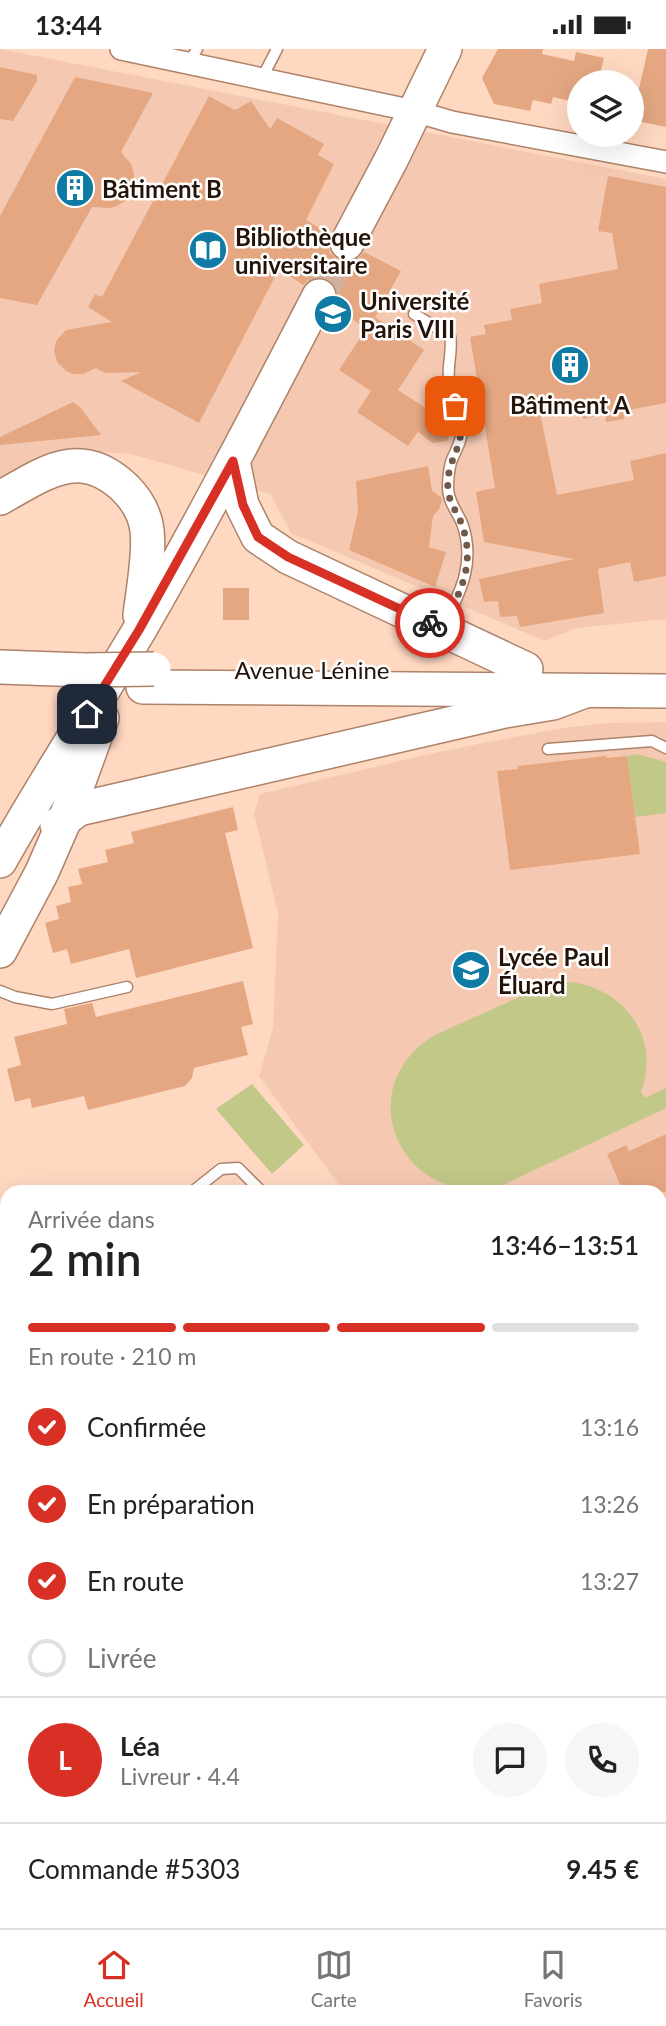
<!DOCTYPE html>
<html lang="fr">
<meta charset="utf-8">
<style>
body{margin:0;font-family:Lato,sans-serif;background:#f6f6f6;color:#222;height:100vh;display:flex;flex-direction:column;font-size:26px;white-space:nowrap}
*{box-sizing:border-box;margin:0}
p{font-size:23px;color:#767676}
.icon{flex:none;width:38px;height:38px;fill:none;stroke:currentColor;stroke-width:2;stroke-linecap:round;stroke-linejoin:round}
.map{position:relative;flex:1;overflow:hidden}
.sheet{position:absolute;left:0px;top:1136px;width:667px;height:744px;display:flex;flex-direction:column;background:#fff;border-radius:21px 21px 0 0;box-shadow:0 7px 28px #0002}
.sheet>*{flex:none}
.buttons{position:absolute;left:567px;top:21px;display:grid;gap:14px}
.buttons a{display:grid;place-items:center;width:77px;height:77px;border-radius:50%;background:#fff;box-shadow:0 7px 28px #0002;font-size:35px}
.pin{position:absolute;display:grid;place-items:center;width:60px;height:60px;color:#fff;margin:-30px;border-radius:14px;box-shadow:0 4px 10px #0006}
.courier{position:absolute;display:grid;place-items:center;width:70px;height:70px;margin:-35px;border:5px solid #d93025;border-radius:50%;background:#fff;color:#222;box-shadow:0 2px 9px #0007}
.head em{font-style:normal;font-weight:600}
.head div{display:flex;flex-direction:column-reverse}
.head{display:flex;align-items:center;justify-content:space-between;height:119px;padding:0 28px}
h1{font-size:46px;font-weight:600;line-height:52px}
.bar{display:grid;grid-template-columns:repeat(4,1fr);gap:10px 7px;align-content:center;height:84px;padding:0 28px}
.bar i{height:9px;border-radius:5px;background:#e0e0e0}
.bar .current{background:#d93025}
.bar p{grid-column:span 4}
.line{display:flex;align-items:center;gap:18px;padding:0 28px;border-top:2px solid #e0e0e0}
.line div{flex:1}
.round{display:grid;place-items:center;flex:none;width:74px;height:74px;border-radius:37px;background:#f6f6f6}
ol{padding:0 28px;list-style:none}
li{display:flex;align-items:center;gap:21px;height:77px}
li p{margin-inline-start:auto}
li .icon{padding:7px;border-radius:50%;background:#d93025;color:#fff;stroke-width:4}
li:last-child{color:#767676}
li i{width:38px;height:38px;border:4px solid #e0e0e0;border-radius:50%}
.status{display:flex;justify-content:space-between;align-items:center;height:49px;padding:0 35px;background:#fff;direction:ltr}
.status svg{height:19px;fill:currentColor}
.dock{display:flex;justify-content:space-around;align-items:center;height:98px;border-top:2px solid #e0e0e0;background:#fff;font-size:19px;color:#767676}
.dock a{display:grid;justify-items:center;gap:4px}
.dock .current{color:#d93025}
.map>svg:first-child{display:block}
</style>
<div class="status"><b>13:44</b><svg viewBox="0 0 49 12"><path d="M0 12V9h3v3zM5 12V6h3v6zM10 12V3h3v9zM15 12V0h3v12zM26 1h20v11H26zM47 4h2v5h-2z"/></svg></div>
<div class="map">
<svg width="666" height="1879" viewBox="0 0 666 1879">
<rect width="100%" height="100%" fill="#ffd8c2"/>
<g fill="#f5c9b1">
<path d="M0 0 666 130V570L577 579 545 592 291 484 270 445 131 405 75 401 0 435Z"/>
<path d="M666 673V1234L660 1237V1143H344L259 1027 273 979 278 864 254 765 260 745 438 703 514 688 571 678 608 674Z"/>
<path d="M666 1254V1519L660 1522V1257Z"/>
</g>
<g fill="#c2c888">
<path d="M637 705 666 713V764L635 768 627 707Z"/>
<path d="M571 933C625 940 661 989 641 1043L645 1049 666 1039V1059L488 1143H444L448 1141 446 1135C431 1131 416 1119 407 1107 376 1063 391 1012 435 986L548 935Z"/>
<path d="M252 1035 304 1096 272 1125 216 1060Z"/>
<path d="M331 1872H505V1873L498 1879H323Z"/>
</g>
<g fill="#e4a782">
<path d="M498 0H543L542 5 574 12 576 3 604 9 598 33H579V54L553 48 551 55 533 51 530 62 494 55 482 29Z"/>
<path d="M648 0H666V78L632 71Z"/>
<path d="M0 18 37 26V32L13 72 0 70Z"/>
<path d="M75 28 153 44 121 103 131 115 134 125V146L117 157 109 159 92 158 37 256 0 249V167Z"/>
<path d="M209 47 235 61 251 52 270 80 277 69 324 95 318 106 334 115 306 171 330 185 328 194 330 204 339 211 347 213 357 211 364 203 401 222 375 268 424 301 398 341 433 364H442L450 369 453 379 452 384 446 392 433 394 418 383 408 397 357 363 371 342 339 321 366 280 335 258 338 247 336 237 328 230 319 228 309 230 303 236 279 220 199 374 121 332 141 323 105 324 96 319 83 325H73L66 322 57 313 54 302 56 292 66 281 112 273 88 258 95 245 102 248Z"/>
<path d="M608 127 666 138V354L623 362 624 370 606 373 605 365 583 370 579 351 539 359 557 446 634 431 630 412 666 404V527L634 533 630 513 598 520 604 564 520 578 517 567 500 568 498 552 484 553 479 530 574 510 484 493 476 443 495 439 470 288 486 285 484 276 512 271 510 260 542 254 539 235 618 220 612 184 598 182Z"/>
<path d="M73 353 80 358 101 386 0 396V388Z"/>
<path d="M428 417 432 442 441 448 442 452 439 460 433 467 429 498 446 503 435 538 349 501 358 462 356 432Z"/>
<rect x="223" y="539" width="26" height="32"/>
<path d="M606 707 607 709 627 707 640 805 510 821 497 722 518 720V717Z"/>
<path d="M233 758 238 781 225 784 253 899 136 929 129 900 71 915 67 900 53 904 45 874 59 870 56 857 71 853 68 838 82 835 78 820 108 813 105 801 134 794 131 783Z"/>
<path d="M243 932 253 975 241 978 248 1006 194 1019 192 1029 185 1037 88 1061 84 1047 32 1059 30 1049 15 1053 7 1020 21 1016 14 988 67 975 64 960 92 954 96 968Z"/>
<path d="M666 1085V1143H623L607 1105 626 1096 629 1102Z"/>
</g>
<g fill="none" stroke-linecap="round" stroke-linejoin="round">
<path stroke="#d3b19d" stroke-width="33" stroke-dasharray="33 17" stroke-linecap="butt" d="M319 247 347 194"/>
<g stroke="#ad8268" stroke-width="13">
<g id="lane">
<path d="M189 14 197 0"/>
<path d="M262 29 277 0"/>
<path d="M414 265 450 287C453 302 447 316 449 330 450 348 462 364 462 382 461 395 455 402 451 413 449 421 448 431 448 439 448 452 457 463 462 474 476 513 461 543 443 577"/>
<path d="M548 700 652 692 666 699"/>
<path d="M0 942 15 948 52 955 127 938"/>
<path d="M192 1143 221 1120 238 1119 262 1143"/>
<path d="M0 1161 7 1165"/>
<path d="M0 1819 7 1812"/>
</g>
</g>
<g stroke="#ad8268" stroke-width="24">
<g id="street">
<path d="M121 0 414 62 452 73 666 113"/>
<path d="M660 1571 666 1569"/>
<path d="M660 1705 666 1707"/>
<path d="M0 1766 7 1761"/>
<path d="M305 1879 313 1872"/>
</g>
</g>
<g stroke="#ad8268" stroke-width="32">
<g id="secondary">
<path d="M0 1605 7 1613"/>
<path d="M243 1872 249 1879"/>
</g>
</g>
<g stroke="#ad8268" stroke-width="36">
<g id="primary">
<path d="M347 194 392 109 445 0"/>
<path d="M233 412 242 456 258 488 288 508 526 620"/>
<path d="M0 449C45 424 80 396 125 439 136 450 145 465 147 481 150 505 143 541 140 566"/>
<path d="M0 618 84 621"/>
<path d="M143 638 666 642"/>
<path d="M57 776 79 760 505 662 553 654 585 642"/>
<path d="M0 812C44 733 94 658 140 580 203 471 261 359 319 247"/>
<path d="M0 902 42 823 66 768 102 669"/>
</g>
</g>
<use href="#lane" stroke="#fff" stroke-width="10"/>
<use href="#street" stroke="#fff" stroke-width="21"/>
<use href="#secondary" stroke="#fff" stroke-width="30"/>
<use href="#primary" stroke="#fff" stroke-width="33"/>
<g stroke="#3b291d" stroke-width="2">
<path d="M0 1637 7 1645"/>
<path d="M220 1872 226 1879"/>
</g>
<g stroke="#ad8268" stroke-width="36" stroke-linecap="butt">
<path id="primary-bridge" d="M84 621 154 620"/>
</g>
<use href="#primary-bridge" stroke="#fff" stroke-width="33"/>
</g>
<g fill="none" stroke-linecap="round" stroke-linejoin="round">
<path stroke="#71594a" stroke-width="7" stroke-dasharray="0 12.6" d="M430 574 442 579C460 544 476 516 462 476 458 464 449 454 448 441 445 405 472 397 455 357"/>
<path stroke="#d93025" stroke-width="9" d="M87 665 139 581 233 412 243 456 258 488 288 508 430 574"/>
</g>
<defs>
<g id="building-disc" transform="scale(2.0125)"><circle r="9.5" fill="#0f7aa4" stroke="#fff"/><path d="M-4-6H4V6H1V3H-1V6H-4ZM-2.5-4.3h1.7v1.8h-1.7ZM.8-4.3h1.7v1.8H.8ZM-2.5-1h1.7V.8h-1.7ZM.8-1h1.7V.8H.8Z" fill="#fff"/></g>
<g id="library-disc" transform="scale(2.0125)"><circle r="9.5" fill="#0f7aa4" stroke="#fff"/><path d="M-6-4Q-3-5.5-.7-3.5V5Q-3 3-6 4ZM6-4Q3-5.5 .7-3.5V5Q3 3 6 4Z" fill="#fff"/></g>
<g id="university-disc" transform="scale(2.0125)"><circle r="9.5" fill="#0f7aa4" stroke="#fff"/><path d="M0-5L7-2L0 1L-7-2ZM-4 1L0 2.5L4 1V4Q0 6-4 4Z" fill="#fff"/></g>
<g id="school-disc" transform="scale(2.0125)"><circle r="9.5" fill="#0f7aa4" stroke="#fff"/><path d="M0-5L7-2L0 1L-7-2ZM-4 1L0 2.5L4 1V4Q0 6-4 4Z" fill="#fff"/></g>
</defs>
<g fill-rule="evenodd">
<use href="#building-disc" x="75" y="139"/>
<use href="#library-disc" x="208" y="201"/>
<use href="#university-disc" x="333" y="265"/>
<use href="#building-disc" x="570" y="316"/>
<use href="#school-disc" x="471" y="921"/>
</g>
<g text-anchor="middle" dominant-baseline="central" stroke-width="5" stroke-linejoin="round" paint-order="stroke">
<g font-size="24" font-weight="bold" fill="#241409" stroke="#fff" text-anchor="start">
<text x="102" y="139">Bâtiment B</text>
<text x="235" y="187">Bibliothèque<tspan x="235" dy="28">universitaire</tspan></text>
<text x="360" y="251">Université<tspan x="360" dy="28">Paris VIII</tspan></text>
<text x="570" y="355" text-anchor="middle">Bâtiment A</text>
<text x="498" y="907">Lycée Paul<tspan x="498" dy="28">Éluard</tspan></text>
</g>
<g font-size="24" fill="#241409" stroke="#fff">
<text x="312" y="620">Avenue Lénine</text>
</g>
</g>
</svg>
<div class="buttons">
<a><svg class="icon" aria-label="layers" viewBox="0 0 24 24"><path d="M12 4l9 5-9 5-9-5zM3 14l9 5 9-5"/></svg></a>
</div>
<div class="pin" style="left:455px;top:357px;background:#ea580c"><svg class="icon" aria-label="bag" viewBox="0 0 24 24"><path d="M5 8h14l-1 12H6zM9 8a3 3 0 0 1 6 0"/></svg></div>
<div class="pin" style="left:87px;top:665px;background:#1f2937"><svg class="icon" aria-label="home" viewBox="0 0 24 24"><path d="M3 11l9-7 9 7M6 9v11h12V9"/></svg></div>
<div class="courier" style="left:430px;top:574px"><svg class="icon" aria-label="bike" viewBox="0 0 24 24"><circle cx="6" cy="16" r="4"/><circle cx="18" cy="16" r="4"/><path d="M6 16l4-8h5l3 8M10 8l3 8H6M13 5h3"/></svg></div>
<section class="sheet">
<div class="head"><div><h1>2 min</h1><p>Arrivée dans</p></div><em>13:46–13:51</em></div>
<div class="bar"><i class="current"></i><i class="current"></i><i class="current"></i><i></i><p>En route · 210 m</p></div>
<ol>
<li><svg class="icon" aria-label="check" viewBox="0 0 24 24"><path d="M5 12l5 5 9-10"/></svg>Confirmée<p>13:16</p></li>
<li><svg class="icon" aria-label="check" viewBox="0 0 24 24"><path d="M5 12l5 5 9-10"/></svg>En préparation<p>13:26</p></li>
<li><svg class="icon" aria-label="check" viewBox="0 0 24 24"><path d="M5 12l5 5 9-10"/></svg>En route<p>13:27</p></li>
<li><i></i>Livrée</li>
</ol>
<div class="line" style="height:126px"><b class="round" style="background:#d93025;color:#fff">L</b><div><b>Léa</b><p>Livreur · 4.4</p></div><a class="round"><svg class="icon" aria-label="chat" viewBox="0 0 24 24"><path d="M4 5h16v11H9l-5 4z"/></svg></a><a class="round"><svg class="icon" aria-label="phone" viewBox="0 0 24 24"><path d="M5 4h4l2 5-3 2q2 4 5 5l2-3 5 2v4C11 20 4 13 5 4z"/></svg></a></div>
<div class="line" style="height:91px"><div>Commande #5303</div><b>9.45 €</b></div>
</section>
</div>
<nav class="dock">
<a class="current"><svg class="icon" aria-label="home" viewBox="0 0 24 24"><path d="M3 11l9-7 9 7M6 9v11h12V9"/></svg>Accueil</a>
<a><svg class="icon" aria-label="map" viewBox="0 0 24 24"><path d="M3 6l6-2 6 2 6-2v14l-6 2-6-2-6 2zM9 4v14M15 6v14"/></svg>Carte</a>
<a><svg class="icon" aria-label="saved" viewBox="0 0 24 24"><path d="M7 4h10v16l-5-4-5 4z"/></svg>Favoris</a>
</nav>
